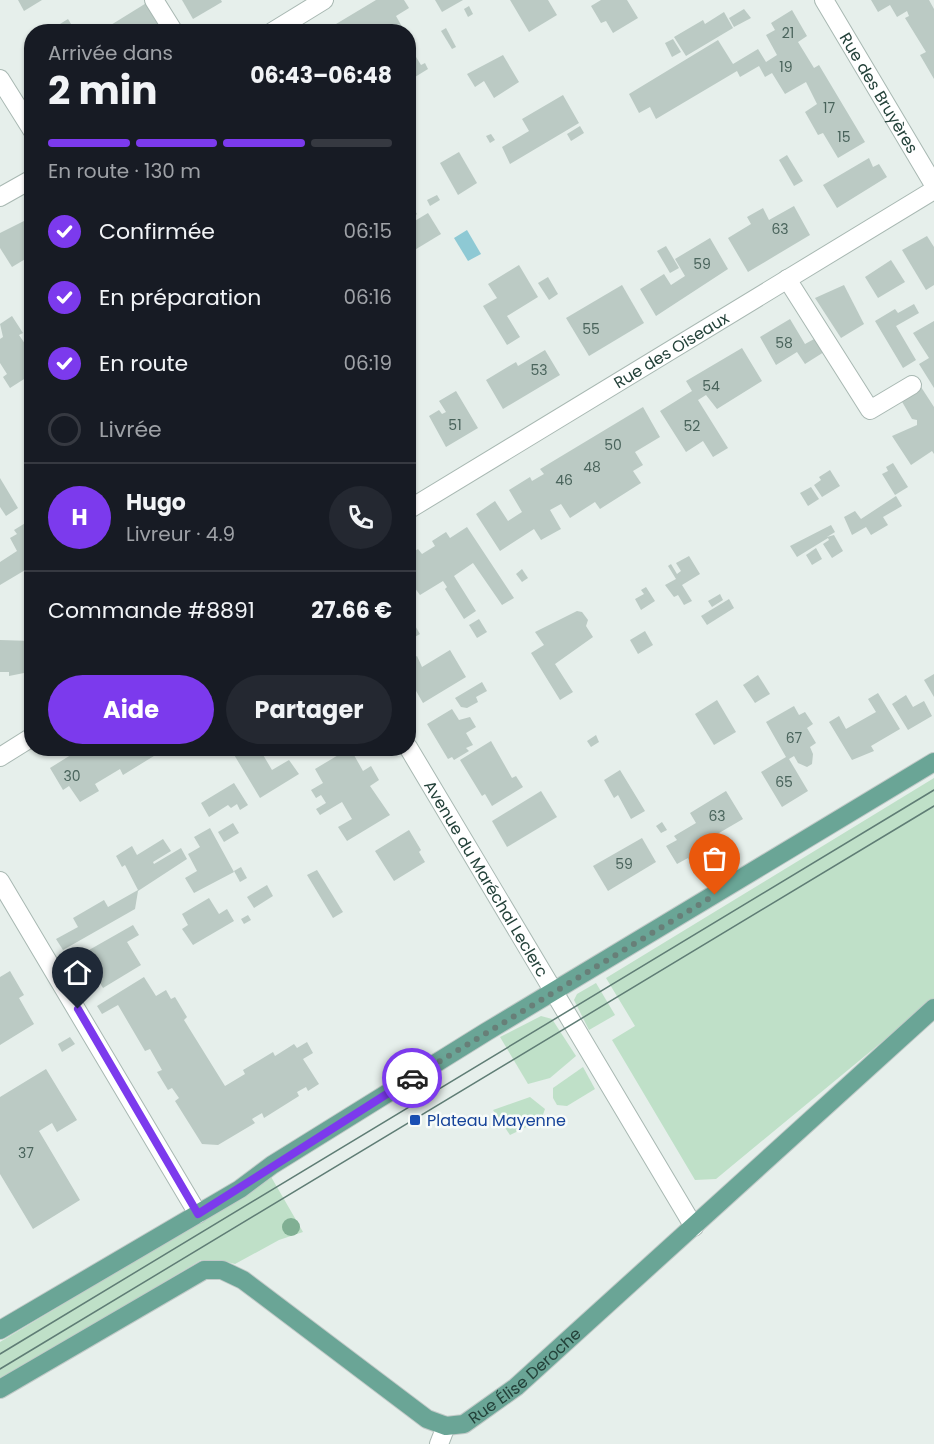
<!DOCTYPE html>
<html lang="fr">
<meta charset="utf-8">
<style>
body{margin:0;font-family:Poppins,sans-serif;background:#242831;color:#f1f3f6;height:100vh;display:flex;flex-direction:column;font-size:22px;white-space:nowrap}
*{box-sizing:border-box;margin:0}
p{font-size:20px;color:#9ea1a6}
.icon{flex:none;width:33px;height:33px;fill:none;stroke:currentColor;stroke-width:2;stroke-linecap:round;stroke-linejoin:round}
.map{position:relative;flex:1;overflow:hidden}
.details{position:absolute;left:24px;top:24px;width:392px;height:732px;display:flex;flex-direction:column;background:#171b24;border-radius:24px;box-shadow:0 2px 4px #0004}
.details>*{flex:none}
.pin{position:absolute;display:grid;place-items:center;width:51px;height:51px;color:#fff;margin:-62px -26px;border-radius:50% 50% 50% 0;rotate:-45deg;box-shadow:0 0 6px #0007}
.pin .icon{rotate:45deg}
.courier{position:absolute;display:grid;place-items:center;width:60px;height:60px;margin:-30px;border:4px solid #7c3aed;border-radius:50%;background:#fff;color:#222;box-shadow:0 2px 8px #0007}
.overview em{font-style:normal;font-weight:700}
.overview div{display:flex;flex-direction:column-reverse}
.overview{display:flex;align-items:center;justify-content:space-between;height:102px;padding:0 24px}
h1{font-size:39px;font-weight:700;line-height:45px}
.bar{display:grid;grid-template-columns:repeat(4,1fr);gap:9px 6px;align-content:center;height:72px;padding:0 24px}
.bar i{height:8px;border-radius:4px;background:#363941}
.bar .selected{background:#7c3aed}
.bar p{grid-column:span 4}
.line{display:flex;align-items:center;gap:15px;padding:0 24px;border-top:2px solid #363941}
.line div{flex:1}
.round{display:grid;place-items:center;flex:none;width:63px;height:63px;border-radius:32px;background:#242831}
ol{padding:0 24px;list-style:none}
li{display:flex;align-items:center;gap:18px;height:66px}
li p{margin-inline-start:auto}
li .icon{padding:6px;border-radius:50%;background:#7c3aed;color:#fff;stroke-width:4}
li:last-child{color:#9ea1a6}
li i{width:33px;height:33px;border:3px solid #363941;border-radius:50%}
.button{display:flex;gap:12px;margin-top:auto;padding:12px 24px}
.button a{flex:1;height:69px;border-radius:36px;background:#7c3aed;color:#fff;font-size:24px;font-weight:700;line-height:69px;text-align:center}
.button a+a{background:#242831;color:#f1f3f6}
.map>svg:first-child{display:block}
</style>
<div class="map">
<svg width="934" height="1444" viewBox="0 0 934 1444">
<rect width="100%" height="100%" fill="#e6efeb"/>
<g fill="#bfe0c8">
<path d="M934 778V999L716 1179 695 1180 612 1040 635 1026 606 978Z"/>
<path d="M596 983 615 1015 589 1030 574 1000 577 994Z"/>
<path d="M541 1016 552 1019 576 1056 550 1078 528 1084 500 1037Z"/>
<path d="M583 1067 595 1089 567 1106 557 1105 553 1098V1088Z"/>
<path d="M530 1097 545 1109 541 1120 510 1135 493 1110Z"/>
<path d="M270 1175 303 1232 279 1240 235 1264 220 1260H201L0 1381V1342L251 1191Z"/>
</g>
<path fill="#8ec9d4" d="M467 230 481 254 468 261 454 238Z"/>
<g fill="#bbcac4">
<path d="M18 0H42L24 11Z"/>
<path d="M182 0H221L222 2 193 19Z"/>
<path d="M376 0H404L409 8 396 16 405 32H388L384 25 372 32H340L336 24Z"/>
<path d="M435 0H463L442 12Z"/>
<path d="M510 0H548L557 15 529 32Z"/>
<path d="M601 0H627L638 18 613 33 606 21 601 23 591 6Z"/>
<path d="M871 0H929L934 9V79L920 55 926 52 905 18 909 16 907 11 897 17 890 5 878 12Z"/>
<path d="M148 2 165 32H109L106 28Z"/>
<path d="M469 6 473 14 468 17 464 9Z"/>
<path d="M744 9 751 18 734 27 729 18Z"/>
<path d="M792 10 807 36 798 42 814 68 819 65 865 142 838 158 823 133 818 135 805 112 817 104 806 82 785 94 772 73 765 77 759 66 740 77 737 71 656 119 650 107 639 113 629 94 718 40 733 64 758 49 766 62 777 55 766 35 775 30 771 23Z"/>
<path d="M724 12 733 28 686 56 674 37 703 20 705 24Z"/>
<path d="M68 19 76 32H47Z"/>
<path d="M446 28 456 47 452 49 441 31Z"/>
<path d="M673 39 681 52 672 57 665 43Z"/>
<path d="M408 44 421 65 425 63 428 69 415 77 408 66Z"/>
<path d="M503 55 519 82 494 98 484 81 475 87 467 74Z"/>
<path d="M563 95 579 123 510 164 502 147 529 131 522 119Z"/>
<path d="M580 126 584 133 571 141 567 134Z"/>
<path d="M491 134 495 140 490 143 486 136Z"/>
<path d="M459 152 477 183 458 195 440 163Z"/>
<path d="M787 155 803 181 794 186 779 160Z"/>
<path d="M869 158 873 167 879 164 887 177 837 208 823 185Z"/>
<path d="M437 195 440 200 430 206 427 200Z"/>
<path d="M411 205 417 214 408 221V207Z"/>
<path d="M794 206 810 235 748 272 728 238 751 224 747 217 763 208 769 220Z"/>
<path d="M428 213 441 234 408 254V225Z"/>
<path d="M28 219 32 225V255L12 267 0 248V233Z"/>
<path d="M927 236 934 247V285L926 290 902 250Z"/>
<path d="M710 238 728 269 656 316 640 289 664 274 671 285 685 276 675 259Z"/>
<path d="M666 246 679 268 670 273 657 251Z"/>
<path d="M891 260 905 282 878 298 865 277Z"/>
<path d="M519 265 538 297 507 316 520 337 507 345 483 306 497 298 488 284Z"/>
<path d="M548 277 558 294 549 300 538 283Z"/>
<path d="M622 285 644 323 589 356 566 318Z"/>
<path d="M844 285 864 324 841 338 815 298Z"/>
<path d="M914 304 919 313 896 326 916 360 903 368 875 321 895 309 898 313Z"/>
<path d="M12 316 23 333 19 335 32 354V374L10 388 3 377 7 374 0 363V339L3 337 0 324Z"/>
<path d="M790 319 805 344 816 338 824 352 805 364 797 352 776 365 760 337Z"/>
<path d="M934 321V388L919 364 929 358 913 333Z"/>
<path d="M742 348 762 381 717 409 706 395 698 400 728 448 713 457 703 441 686 452 660 411 692 391 686 381Z"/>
<path d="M545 350 560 375 503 409 486 380 516 362 518 366Z"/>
<path d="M921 387 934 407V454L932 451 911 465 892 436 917 425V420L912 419 901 400Z"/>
<path d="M456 391 478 428 446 447 429 416 439 410 442 414 446 412 439 401Z"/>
<path d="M643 407 660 437 635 452 643 465 633 471 641 483 600 509 595 502 570 518 561 504 550 510 561 529 541 540 534 529 500 551 476 514 495 501 508 521 522 512 509 490 530 477 532 481 544 474 540 469Z"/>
<path d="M893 463 908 487 895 495 882 474 888 471 886 467Z"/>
<path d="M830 470 840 486 822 497 814 485 821 480 819 477Z"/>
<path d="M0 478 18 508 6 516 0 507Z"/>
<path d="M811 487 819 499 808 506 800 493Z"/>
<path d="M896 496 902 506 883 517 888 525 871 535 866 527 852 535 844 517 855 511 861 519Z"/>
<path d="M27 522 32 530V566L0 585V562L17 551 10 538 17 534 14 530Z"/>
<path d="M831 525 835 532 827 537 834 535 843 551 832 558 823 544 829 540 828 538 797 557 790 546Z"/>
<path d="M467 527 514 598 502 605 473 563 454 576 476 611 464 619 445 589 447 587 443 581 420 595 408 579V555L418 549 422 554 435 546 432 541 446 532 450 538Z"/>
<path d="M816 548 822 559 812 565 806 555Z"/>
<path d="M689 556 700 574 682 585 692 601 684 605 678 595 674 597 665 585 676 579 668 566 671 564 677 574 681 571 676 563Z"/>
<path d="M522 569 528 578 522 582 516 574Z"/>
<path d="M411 585 416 594 410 598 408 587Z"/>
<path d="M646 587 655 601 641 610 635 599 644 594 641 590Z"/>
<path d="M720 594 723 600 712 607 708 601Z"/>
<path d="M729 599 734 608 707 625 701 616Z"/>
<path d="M577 611 582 612 588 620 586 626 593 637 555 664 573 692 560 700 531 653 544 645 535 632Z"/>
<path d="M408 614 420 634 408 641Z"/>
<path d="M479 619 487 632 477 638 469 625Z"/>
<path d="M645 631 653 645 638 654 630 640Z"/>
<path d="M0 640 32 641V677L24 676V673L9 676V672H0Z"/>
<path d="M450 650 466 677 423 703 408 677V661L417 656 422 667Z"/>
<path d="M934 674V697L924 680Z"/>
<path d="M758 675 770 694 755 703 743 685Z"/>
<path d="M482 682 487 691 476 697 478 702 467 708 461 707 455 698Z"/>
<path d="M878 693 900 729 871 746 874 751 852 760 829 722 839 716 846 729 876 712 868 699Z"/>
<path d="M906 695 913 707 924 701 932 716 908 730 892 704Z"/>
<path d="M717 700 736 732 714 745 695 714Z"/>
<path d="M794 706 799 715 805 712 813 724 807 728 816 743 810 747 813 754 812 764 807 767 798 763 794 756 789 759 808 791 782 807 761 772 786 757 766 722Z"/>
<path d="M452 709 459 720 470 717 476 727 466 733 473 745 466 748 469 751 454 760 452 757 448 759 427 724Z"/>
<path d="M596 735 599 742 591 747 587 741Z"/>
<path d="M491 741 512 778 516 776 523 787 492 806 485 794 482 796 460 760Z"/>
<path d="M82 748H160L162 751 123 775 120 769 95 784 99 791 80 802 69 786 63 790 50 768Z"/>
<path d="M230 748H259L272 770 289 760 299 774 260 798Z"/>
<path d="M350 748 363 771 371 766 379 780 370 786 390 815 347 841 338 827 352 819 342 802 320 815 316 809 326 803 321 795 316 798 311 790 323 783 315 769Z"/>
<path d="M620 770 645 811 631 819 618 795 614 798 604 780Z"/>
<path d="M234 783 248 805 240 810 237 804 231 808 228 805 209 817 201 803Z"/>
<path d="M541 791 557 817 507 847 492 821Z"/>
<path d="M726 791 743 819 707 840 712 849 690 863 688 858 677 864 666 846 677 840 674 836 696 823 690 813Z"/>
<path d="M662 822 667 830 661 833 656 826Z"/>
<path d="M233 823 239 833 224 842 218 832Z"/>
<path d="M210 828 234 872 194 893 185 878 197 871 188 854 200 847 194 837Z"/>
<path d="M409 830 421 850 419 852 425 862 394 881 375 851Z"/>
<path d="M642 838 656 862 608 891 593 866Z"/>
<path d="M163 839 171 851 153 862 154 864 181 848 187 859 138 891 135 909 63 950 56 939 78 927 73 918 104 900 108 907 138 890 125 865 122 867 116 856 132 846 137 855Z"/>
<path d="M241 867 247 878 240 882 234 871Z"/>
<path d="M317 870 343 912 333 918 307 875Z"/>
<path d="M267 885 273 896 254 908 247 897Z"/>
<path d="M209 898 219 914 227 909 234 921 193 945 182 929 188 925 182 914Z"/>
<path d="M248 915 251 920 244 924 241 919Z"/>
<path d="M133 925 139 935 127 942 141 965 103 988 82 954Z"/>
<path d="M10 971 24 995 19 998 34 1024 0 1045V977Z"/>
<path d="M144 977 156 996 166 990 171 999 175 997 187 1017 184 1020 225 1086 245 1074 243 1070 273 1052 275 1056 294 1044 297 1048 307 1042 313 1053 303 1059 319 1084 308 1091 306 1087 297 1092 299 1096 264 1118 262 1113 252 1119 255 1123 218 1145 202 1144 175 1101 179 1098 172 1088 168 1090 157 1072 162 1070 150 1049 145 1051 118 1005 102 1014 97 1006Z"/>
<path d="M70 1037 75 1044 62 1052 58 1044Z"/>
<path d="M46 1069 77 1120 57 1132 52 1123 39 1131 80 1200 33 1229 0 1174V1097Z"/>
</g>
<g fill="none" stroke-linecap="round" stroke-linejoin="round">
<g stroke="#a8b8b2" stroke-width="20">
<g id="minor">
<path d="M154 0 174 32"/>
<path id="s1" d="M824 0 934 185"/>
<path d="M272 32 324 0"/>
<path d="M0 79 32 130"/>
<path d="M0 197 32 179"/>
<path d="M787 279 870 410 912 385"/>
<path id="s2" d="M408 510 934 190"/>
<path id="s3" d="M408 747 694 1227"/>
<path d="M0 757 32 737"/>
<path d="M0 881 198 1214"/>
<path d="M439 1444 446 1426"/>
</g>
</g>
<g stroke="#c2cac8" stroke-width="20">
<g id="major">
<path d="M0 1330 240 1189 272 1165 486 1032 934 762"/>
<path id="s4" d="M0 1389 204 1270H222L243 1280 427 1419 446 1426 464 1424 516 1387 934 1008"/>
</g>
</g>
<use href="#minor" stroke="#fff" stroke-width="18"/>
<use href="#major" stroke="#6aa596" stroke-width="18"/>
<g stroke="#5f7d75" stroke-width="1.5">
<path d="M0 1354 934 790"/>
<path d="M0 1369 934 806"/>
</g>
</g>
<circle fill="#80af93" cx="291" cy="1227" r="9"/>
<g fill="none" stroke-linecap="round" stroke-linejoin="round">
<path stroke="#687f78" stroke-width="6" stroke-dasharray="0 10.8" d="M412 1078 715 895"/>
<path stroke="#7c3aed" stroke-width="8" d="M78 1009 198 1214 412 1078"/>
</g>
<rect fill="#1a4fb4" stroke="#f7fbf9" stroke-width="2" x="409" y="1114" width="12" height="12" rx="3"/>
<g text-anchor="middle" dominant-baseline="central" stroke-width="5" stroke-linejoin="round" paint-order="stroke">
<g font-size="14" fill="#4a645c">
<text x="788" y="33">21</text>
<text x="786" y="67">19</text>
<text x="829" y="108">17</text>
<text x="844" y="137">15</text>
<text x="780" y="229">63</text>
<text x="702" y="264">59</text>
<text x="591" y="329">55</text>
<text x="784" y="343">58</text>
<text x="539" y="370">53</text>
<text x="711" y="386">54</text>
<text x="455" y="425">51</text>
<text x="692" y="426">52</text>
<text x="613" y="445">50</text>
<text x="592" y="467">48</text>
<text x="564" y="480">46</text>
<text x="794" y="738">67</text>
<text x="72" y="776">30</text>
<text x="784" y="782">65</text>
<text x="717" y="816">63</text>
<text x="624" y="864">59</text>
<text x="26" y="1153">37</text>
</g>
<g font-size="16" fill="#24423a" stroke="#f7fbf9">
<text stroke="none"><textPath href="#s1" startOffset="108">Rue des Bruyères</textPath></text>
<text stroke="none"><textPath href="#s2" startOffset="308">Rue des Oiseaux</textPath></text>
<text stroke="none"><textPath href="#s3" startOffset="153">Avenue du Maréchal Leclerc</textPath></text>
<text stroke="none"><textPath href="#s4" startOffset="624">Rue Élise Deroche</textPath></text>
</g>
<g font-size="16" fill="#164399" stroke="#f7fbf9" text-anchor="start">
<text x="427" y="1120">Plateau Mayenne</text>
</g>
</g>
</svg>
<div class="pin" style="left:715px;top:895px;background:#ea580c"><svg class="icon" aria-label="bag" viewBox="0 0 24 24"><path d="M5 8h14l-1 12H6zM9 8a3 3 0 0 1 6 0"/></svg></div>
<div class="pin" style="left:78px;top:1009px;background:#1f2937"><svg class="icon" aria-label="home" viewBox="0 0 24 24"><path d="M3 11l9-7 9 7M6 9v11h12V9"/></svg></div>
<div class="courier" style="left:412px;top:1078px"><svg class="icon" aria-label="car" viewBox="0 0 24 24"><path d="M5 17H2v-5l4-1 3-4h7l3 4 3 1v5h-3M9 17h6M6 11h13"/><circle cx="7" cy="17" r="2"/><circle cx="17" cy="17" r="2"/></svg></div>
<section class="details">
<div class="overview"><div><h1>2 min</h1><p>Arrivée dans</p></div><em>06:43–06:48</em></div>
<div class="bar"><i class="selected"></i><i class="selected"></i><i class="selected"></i><i></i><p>En route · 130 m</p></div>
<ol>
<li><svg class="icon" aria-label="check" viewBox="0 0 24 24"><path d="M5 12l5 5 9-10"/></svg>Confirmée<p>06:15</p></li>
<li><svg class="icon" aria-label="check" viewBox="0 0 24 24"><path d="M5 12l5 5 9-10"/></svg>En préparation<p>06:16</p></li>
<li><svg class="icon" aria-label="check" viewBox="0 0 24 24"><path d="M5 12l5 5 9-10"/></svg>En route<p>06:19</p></li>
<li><i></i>Livrée</li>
</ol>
<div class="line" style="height:108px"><b class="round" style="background:#7c3aed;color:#fff">H</b><div><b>Hugo</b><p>Livreur · 4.9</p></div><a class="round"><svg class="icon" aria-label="phone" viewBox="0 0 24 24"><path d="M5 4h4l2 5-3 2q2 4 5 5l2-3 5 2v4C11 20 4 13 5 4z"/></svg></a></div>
<div class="line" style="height:78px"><div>Commande #8891</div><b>27.66 €</b></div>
<div class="button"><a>Aide</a><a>Partager</a></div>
</section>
</div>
